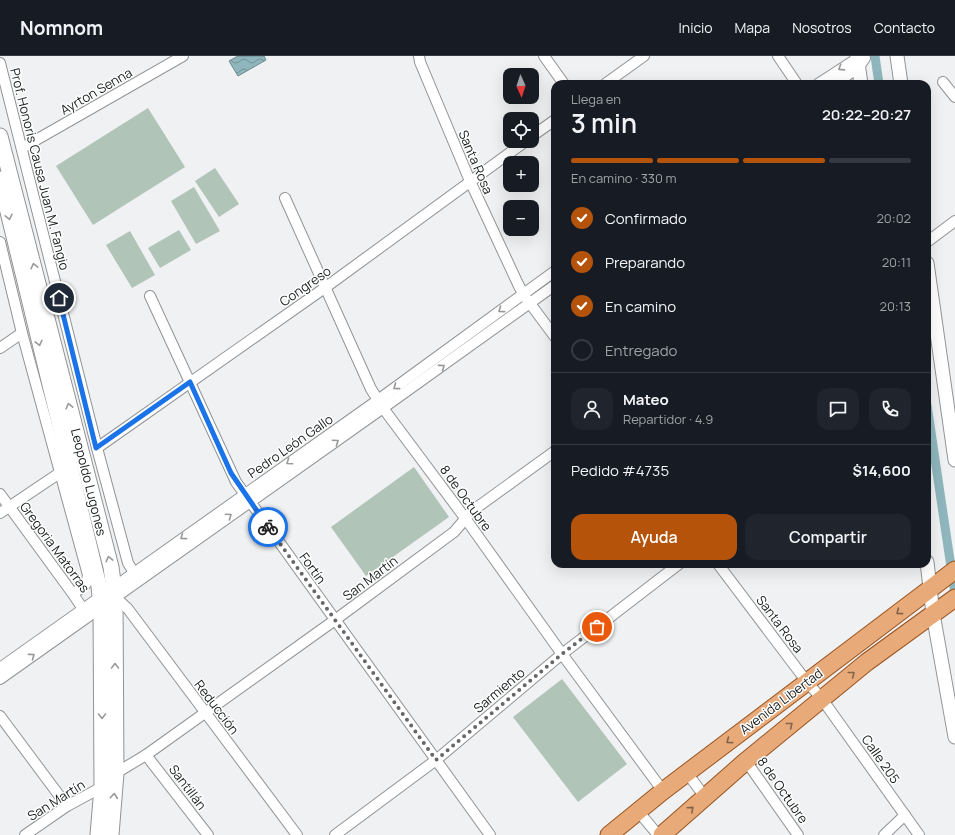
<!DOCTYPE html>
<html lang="es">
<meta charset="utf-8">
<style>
body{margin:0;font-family:Manrope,sans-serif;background:#20242c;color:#f1f3f6;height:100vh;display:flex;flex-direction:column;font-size:15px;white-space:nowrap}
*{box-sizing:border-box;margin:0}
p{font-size:13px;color:#9ea1a6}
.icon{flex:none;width:22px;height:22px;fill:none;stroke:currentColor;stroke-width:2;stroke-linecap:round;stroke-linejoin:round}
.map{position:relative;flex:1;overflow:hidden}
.sheet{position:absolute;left:551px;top:24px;width:380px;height:488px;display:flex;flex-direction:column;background:#171b24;border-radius:12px;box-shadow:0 4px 16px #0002}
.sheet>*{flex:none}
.needle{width:26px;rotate:177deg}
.fabs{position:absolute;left:503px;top:12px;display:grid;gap:8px}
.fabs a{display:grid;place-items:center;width:36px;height:36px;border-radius:8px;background:#171b24;box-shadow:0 4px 16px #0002;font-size:20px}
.pin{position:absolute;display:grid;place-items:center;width:34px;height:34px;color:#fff;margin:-17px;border:2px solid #fff;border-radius:50%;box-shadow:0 1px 4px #0007}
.courier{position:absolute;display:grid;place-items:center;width:40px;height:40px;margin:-20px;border:3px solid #1a73e8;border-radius:50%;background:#fff;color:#222;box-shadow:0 1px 5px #0007}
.headline em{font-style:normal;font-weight:600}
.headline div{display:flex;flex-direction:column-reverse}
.headline{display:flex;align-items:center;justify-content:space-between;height:68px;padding:0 20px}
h1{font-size:26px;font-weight:600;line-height:30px}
.bar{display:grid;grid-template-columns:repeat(4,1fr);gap:6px 4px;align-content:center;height:48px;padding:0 20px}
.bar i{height:5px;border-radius:3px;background:#363941}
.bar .selected{background:#b45309}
.bar p{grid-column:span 4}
.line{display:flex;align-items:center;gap:10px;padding:0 20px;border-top:1px solid #363941}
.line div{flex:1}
.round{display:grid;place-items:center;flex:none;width:42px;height:42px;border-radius:12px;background:#20242c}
ol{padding:0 20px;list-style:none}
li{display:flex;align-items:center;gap:12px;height:44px}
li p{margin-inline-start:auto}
li .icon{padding:4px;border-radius:50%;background:#b45309;color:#fff;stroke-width:4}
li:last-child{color:#9ea1a6}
li i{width:22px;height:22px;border:2px solid #363941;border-radius:50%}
.cta{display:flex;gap:8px;margin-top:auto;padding:8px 20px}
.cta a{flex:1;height:46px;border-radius:12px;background:#b45309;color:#fff;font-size:16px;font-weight:600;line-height:46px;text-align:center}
.cta a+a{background:#20242c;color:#f1f3f6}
header{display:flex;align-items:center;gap:24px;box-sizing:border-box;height:56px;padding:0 20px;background:#171b24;border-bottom:1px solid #363941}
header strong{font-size:19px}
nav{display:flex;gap:22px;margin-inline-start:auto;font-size:14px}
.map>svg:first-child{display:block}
</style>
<header>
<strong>Nomnom</strong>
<nav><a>Inicio</a><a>Mapa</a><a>Nosotros</a><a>Contacto</a></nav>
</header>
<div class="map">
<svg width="955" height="779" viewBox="0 0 955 779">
<defs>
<pattern id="water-waves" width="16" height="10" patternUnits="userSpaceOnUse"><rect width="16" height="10" fill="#8eb6bc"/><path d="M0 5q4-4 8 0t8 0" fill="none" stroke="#739398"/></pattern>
</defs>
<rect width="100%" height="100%" fill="#f0f1f3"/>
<g fill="#b0c4b7">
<path d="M148 52 185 111 93 169 56 110Z"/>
<path d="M215 112 239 148 219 161 195 125Z"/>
<path d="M194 131 220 175 196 188 171 145Z"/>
<path d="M179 174 191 194 160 212 148 192Z"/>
<path d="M130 175 155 219 132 232 106 189Z"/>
<path d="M414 411 449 461 366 520 331 471Z"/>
<path d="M562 623 627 708 578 746 513 661Z"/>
</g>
<path fill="url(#water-waves)" stroke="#6c888c" d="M238 0H264L266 4 238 20 229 5Z"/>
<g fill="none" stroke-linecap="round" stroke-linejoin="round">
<g stroke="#8eb6bc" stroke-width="9">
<path d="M875 0 879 28"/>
<path d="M927 349 955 538"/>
</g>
<g stroke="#929394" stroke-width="12">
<g id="minor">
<path d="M419 0 420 6 470 125 518 228 523 238 555 281"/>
<path d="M544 0 564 28"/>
<path d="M778 0 797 28"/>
<path d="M0 7 97 392 128 507 137 522"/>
<path d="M943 26 955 41"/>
<path d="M605 28 644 0"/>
<path d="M818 28 858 2H865L859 11 835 28"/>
<path d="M532 80 555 64"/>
<path d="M22 92 183 0"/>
<path d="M285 142 371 333 383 352 465 462 562 598 663 735"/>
<path d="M0 186 22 277 88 519 86 528 73 538"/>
<path d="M927 186 955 165"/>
<path d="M150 240 236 426 490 779"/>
<path d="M0 292 22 277"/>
<path d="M97 392 326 231 526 85"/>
<path d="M0 438 73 538 87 559"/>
<path d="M0 457 61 416"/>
<path d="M718 508 807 626 822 643 919 779"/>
<path d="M115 541 128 553 297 779"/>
<path d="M0 612 378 344 555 215"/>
<path d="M0 623 383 352 555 229"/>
<path d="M0 660 67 750"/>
<path d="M146 699 208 779"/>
<path d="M746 705 798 779"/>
<path d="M116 717 146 699 335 564 454 476 472 455 555 395"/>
<path d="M687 717 705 741"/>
<path d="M638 755 658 779"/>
<path d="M25 779 67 750 102 731"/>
<path d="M335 779 436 704 562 598 679 508"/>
<path d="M884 779 905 759"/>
</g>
</g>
<g stroke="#929394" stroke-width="15">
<g id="tertiary">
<path d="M857 0 861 28"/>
<path d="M897 0 901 28"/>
<path d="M927 207 955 404"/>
<path d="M927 506 933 558 955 681"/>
</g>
</g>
<g stroke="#929394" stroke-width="17">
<g id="secondary">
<path d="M0 80 111 511 115 541 116 717 111 779"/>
<path d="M0 123 99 530 101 551 102 731 98 779"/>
</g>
</g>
<g stroke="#98541f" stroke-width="19">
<g id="primary">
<path d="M609 779 663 735 955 514"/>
<path d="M662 779 746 705 867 606 955 542"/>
</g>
</g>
<use href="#minor" stroke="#fff" stroke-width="10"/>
<use href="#tertiary" stroke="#fff" stroke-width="13"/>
<use href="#secondary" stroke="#fff" stroke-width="15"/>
<use href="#primary" stroke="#e9aa79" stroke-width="17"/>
</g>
<defs><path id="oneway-chevron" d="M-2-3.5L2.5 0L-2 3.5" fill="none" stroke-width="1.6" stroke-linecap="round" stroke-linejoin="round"/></defs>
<g stroke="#999">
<use href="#oneway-chevron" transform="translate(841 12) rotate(147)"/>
<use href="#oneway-chevron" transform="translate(9 161) rotate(77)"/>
<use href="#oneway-chevron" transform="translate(34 210) rotate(-104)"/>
<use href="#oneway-chevron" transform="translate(501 254) rotate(144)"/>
<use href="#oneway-chevron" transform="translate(39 287) rotate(76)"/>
<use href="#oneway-chevron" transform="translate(442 311) rotate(-36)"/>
<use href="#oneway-chevron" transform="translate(396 331) rotate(144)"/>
<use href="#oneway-chevron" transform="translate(69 350) rotate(-104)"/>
<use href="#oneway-chevron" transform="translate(336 386) rotate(-35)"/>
<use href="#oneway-chevron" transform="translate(289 406) rotate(145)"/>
<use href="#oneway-chevron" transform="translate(229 460) rotate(-35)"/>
<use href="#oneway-chevron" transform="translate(183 481) rotate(144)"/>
<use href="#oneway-chevron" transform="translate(109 503) rotate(-104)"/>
<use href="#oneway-chevron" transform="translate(32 600) rotate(-36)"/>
<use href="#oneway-chevron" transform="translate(115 610) rotate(-90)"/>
<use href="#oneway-chevron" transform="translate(102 660) rotate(90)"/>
<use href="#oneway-chevron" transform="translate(114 740) rotate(-85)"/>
</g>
<g stroke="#82634b">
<use href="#oneway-chevron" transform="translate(899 556) rotate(143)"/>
<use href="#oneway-chevron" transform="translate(852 618) rotate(-39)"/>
<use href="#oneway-chevron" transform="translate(790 669) rotate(-39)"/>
<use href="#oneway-chevron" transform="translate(729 685) rotate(143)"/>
<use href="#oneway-chevron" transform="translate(691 753) rotate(-42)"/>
</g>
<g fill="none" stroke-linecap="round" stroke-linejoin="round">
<path stroke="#666768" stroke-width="4" stroke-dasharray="0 7.2" d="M268 471 436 704 562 598 597 571"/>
<path stroke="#1a73e8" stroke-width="5" d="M59 242 96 392 190 326 231 417 268 471"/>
</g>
<g text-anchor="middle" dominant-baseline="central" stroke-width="3" stroke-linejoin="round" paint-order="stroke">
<g font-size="13" fill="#1c1c1d" stroke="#feffff">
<text transform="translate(96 35) rotate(-30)">Ayrton Senna</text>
<text transform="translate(476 106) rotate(67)">Santa Rosa</text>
<text transform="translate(40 113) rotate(76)">Prof. Honoris Causa Juan M. Fangio</text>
<text transform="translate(305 230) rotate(-35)">Congreso</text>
<text transform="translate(290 390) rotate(-35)">Pedro León Gallo</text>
<text transform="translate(89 426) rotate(76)">Leopoldo Lugones</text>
<text transform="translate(466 442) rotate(54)">8 de Octubre</text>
<text transform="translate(55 491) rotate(54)">Gregoria Matorras</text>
<text transform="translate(313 512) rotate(54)">Fortín</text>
<text transform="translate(370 522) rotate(-37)">San Martín</text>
<text transform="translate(780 568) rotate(53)">Santa Rosa</text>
<text transform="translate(499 634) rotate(-40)">Sarmiento</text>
<text transform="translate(781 645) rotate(-37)">Avenida Libertad</text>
<text transform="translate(217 651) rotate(53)">Reducción</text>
<text transform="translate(881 703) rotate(55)">Calle 205</text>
<text transform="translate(188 731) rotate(53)">Santillán</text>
<text transform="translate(783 734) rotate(55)">8 de Octubre</text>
<text transform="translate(56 744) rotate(-32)">San Martín</text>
</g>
</g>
</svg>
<div class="fabs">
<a><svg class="needle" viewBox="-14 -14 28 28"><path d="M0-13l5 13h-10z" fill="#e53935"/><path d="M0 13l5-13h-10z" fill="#9ea1a6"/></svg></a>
<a><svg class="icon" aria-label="locate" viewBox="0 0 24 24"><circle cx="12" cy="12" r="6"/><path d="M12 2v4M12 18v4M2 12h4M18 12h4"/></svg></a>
<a>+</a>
<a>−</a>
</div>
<div class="pin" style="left:597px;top:571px;background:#ea580c"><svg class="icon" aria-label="bag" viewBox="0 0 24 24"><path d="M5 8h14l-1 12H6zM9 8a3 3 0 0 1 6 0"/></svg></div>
<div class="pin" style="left:59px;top:242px;background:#1f2937"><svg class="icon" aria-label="home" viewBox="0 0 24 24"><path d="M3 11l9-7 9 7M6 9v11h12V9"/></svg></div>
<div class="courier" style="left:268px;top:471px"><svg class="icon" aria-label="bike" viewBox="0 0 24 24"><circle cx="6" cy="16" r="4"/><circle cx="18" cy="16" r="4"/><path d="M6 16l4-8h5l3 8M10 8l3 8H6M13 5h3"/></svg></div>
<section class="sheet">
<div class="headline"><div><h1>3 min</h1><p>Llega en</p></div><em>20:22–20:27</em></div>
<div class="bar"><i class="selected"></i><i class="selected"></i><i class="selected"></i><i></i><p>En camino · 330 m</p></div>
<ol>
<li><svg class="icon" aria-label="check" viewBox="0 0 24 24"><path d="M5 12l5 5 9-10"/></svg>Confirmado<p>20:02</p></li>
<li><svg class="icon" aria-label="check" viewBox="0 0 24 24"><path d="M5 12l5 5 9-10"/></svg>Preparando<p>20:11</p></li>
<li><svg class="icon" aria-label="check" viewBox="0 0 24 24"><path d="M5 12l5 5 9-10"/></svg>En camino<p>20:13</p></li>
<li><i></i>Entregado</li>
</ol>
<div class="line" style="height:72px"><a class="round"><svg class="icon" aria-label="person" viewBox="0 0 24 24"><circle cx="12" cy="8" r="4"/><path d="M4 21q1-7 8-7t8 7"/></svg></a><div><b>Mateo</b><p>Repartidor · 4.9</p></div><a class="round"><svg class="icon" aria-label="chat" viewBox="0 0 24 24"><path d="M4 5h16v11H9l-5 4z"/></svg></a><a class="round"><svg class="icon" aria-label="phone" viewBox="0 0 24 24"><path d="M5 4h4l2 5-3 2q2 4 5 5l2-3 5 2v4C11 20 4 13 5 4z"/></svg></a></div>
<div class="line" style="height:52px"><div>Pedido #4735</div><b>$14,600</b></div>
<div class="cta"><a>Ayuda</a><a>Compartir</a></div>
</section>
</div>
